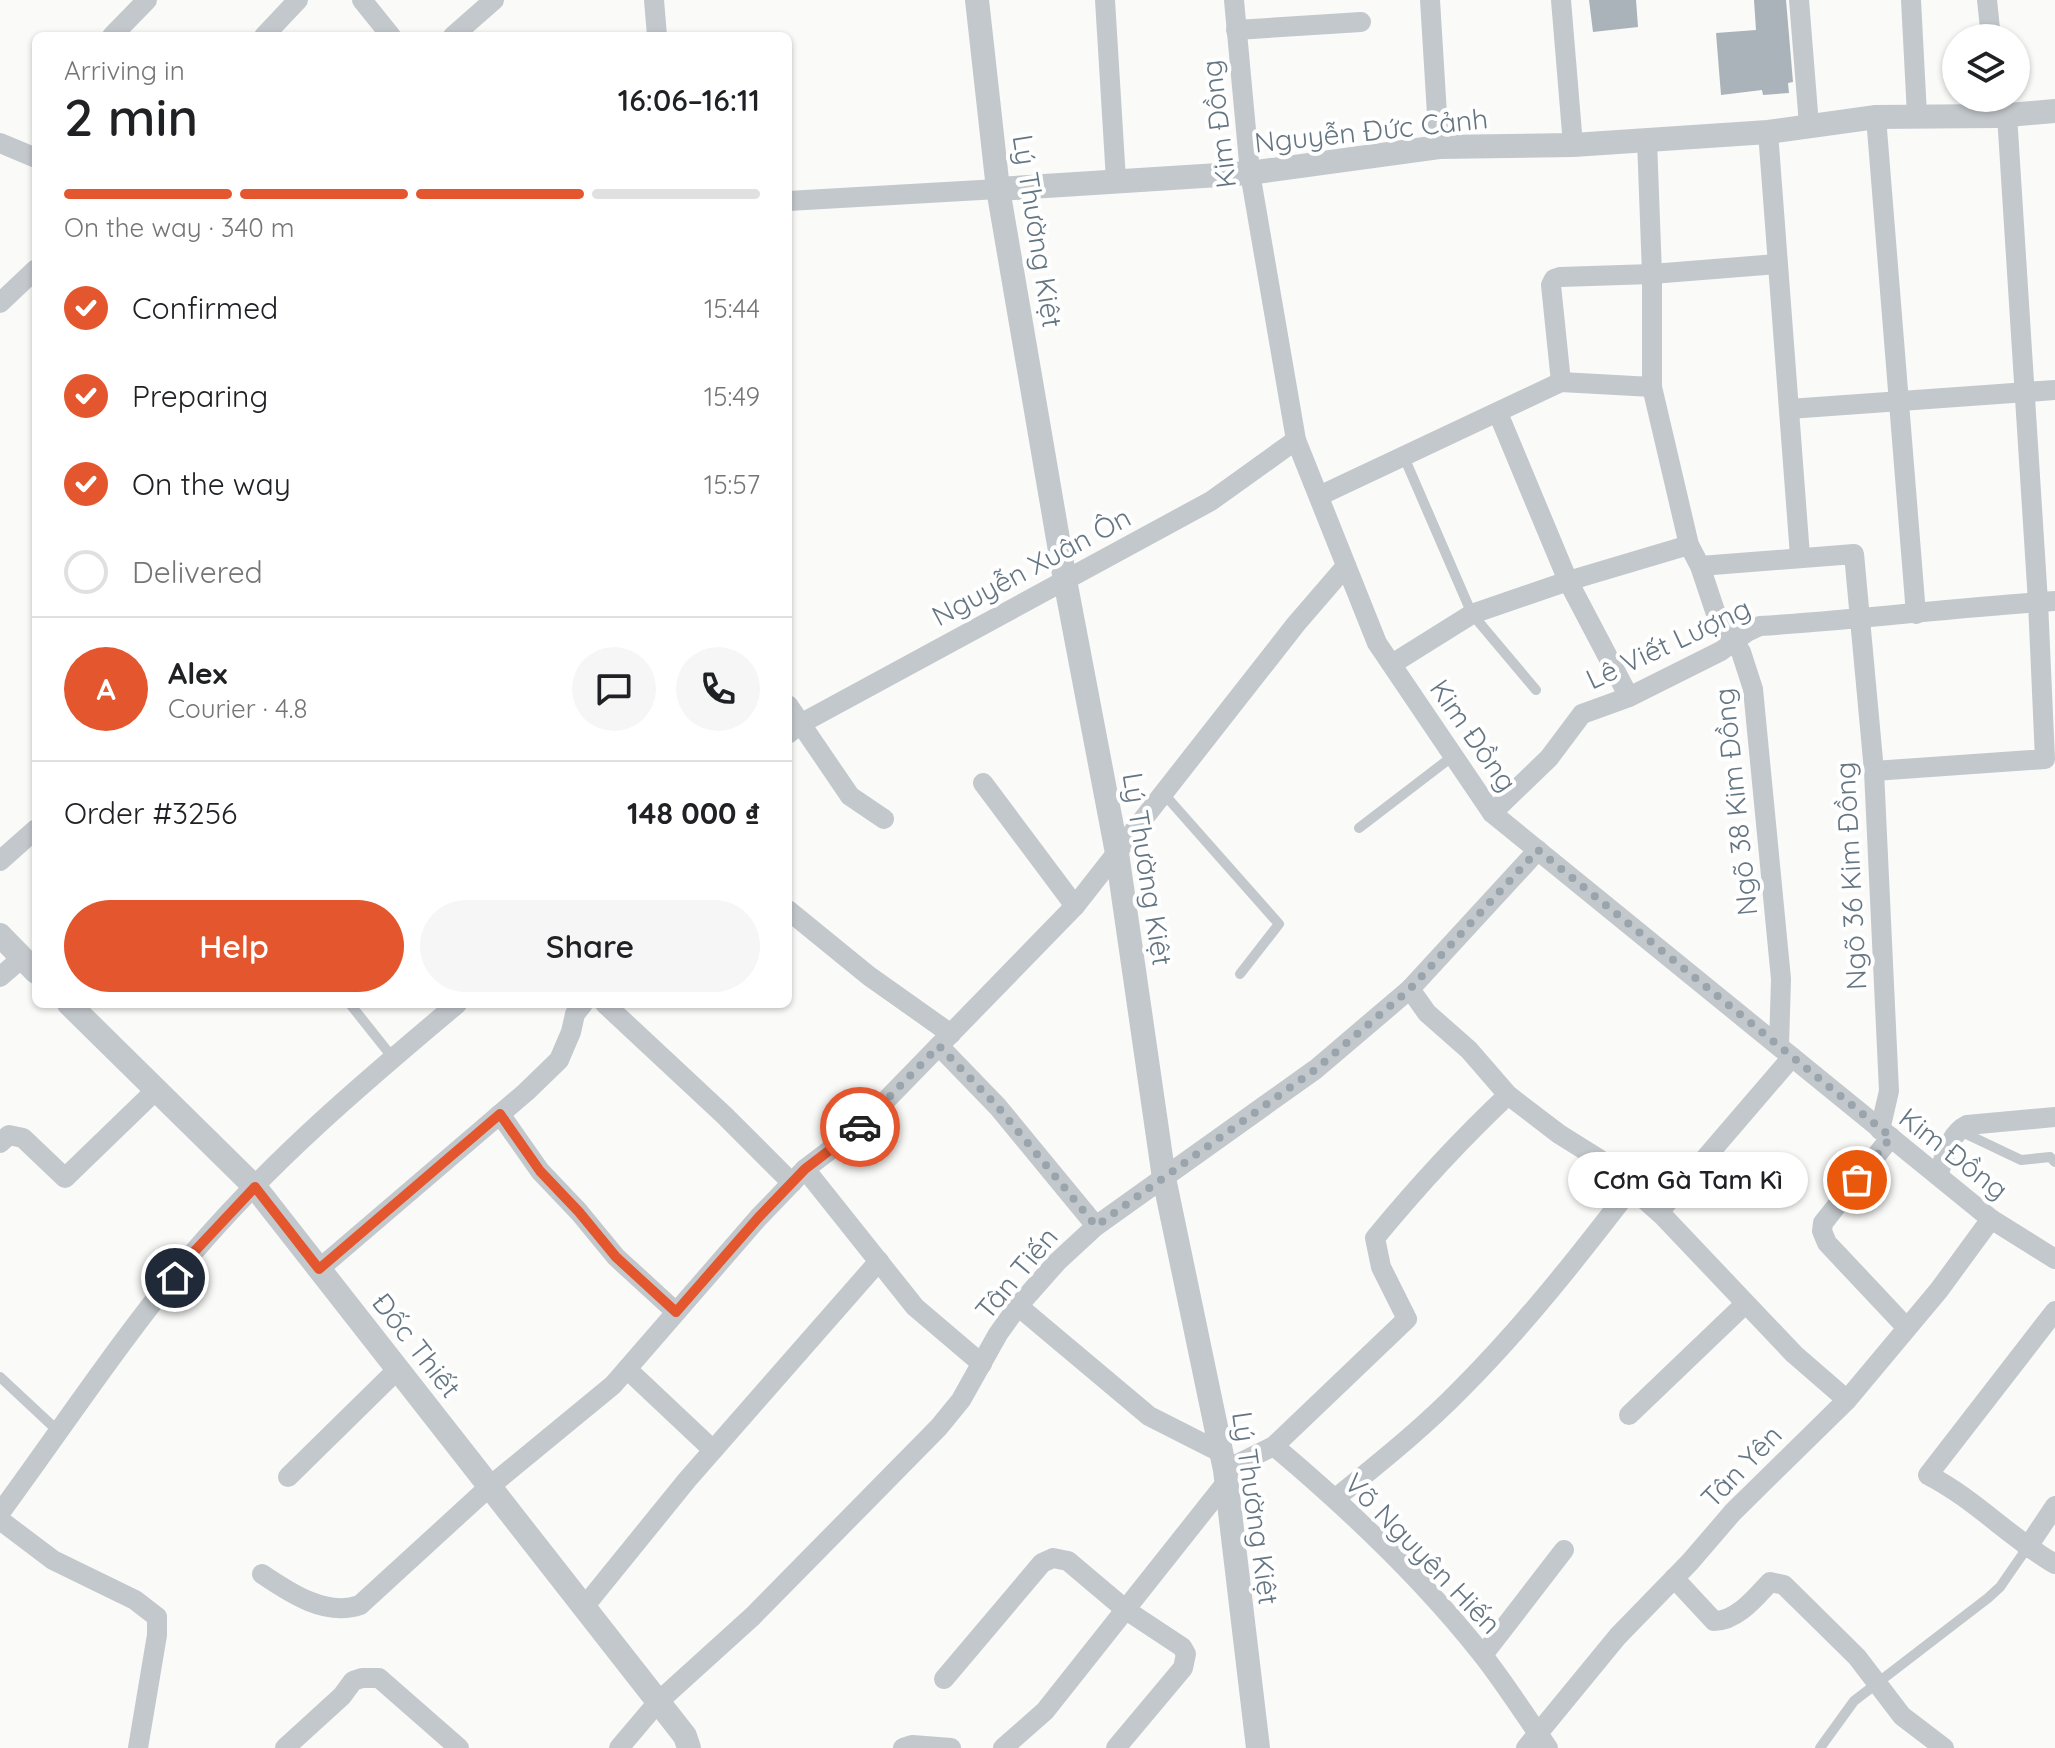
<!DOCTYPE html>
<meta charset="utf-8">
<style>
body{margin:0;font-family:Quicksand,sans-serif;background:#f6f6f6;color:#202124;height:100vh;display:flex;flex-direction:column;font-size:30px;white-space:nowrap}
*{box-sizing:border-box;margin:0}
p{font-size:26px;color:#757577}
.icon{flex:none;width:44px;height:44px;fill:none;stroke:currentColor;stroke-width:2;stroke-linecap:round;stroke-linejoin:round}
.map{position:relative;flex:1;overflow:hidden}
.details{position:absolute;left:32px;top:32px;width:760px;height:976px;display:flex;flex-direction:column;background:#fff;border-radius:12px;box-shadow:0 2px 6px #0004}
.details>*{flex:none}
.controls{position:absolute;left:1942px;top:24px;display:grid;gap:16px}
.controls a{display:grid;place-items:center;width:88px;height:88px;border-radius:50%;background:#fff;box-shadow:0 2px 6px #0004;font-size:40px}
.pin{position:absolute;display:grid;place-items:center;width:68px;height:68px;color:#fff;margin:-34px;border:4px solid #fff;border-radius:50%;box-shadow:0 2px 8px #0007}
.courier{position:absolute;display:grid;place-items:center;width:80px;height:80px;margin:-40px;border:6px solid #e4572e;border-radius:50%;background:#fff;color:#222;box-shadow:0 2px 10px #0007}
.bubble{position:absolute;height:56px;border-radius:28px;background:#fff;box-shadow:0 2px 6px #0004;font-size:26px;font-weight:600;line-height:56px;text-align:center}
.headline em{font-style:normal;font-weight:600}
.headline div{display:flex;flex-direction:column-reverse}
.headline{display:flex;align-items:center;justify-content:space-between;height:136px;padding:0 32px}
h1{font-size:52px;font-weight:600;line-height:60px}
.bar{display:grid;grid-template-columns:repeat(4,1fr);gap:12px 8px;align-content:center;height:96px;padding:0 32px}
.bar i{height:10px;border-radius:6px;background:#e0e0e0}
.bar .active{background:#e4572e}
.bar p{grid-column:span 4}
.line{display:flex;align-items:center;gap:20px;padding:0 32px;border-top:2px solid #e0e0e0}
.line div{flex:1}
.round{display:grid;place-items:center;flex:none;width:84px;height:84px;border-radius:42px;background:#f6f6f6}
ol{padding:0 32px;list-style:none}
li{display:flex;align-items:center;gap:24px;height:88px}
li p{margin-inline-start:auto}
li .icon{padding:8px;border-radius:50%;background:#e4572e;color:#fff;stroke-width:4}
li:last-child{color:#757577}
li i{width:44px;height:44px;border:4px solid #e0e0e0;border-radius:50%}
.primary-button{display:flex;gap:16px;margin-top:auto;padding:16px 32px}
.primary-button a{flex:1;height:92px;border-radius:48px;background:#e4572e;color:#fff;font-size:32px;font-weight:600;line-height:92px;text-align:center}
.primary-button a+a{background:#f6f6f6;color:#202124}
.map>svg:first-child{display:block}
</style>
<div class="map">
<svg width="2055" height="1748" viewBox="0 0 2055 1748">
<rect width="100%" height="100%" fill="#fafaf8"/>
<g fill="#aab3b9">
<path d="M1589 0H1636L1638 27 1593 32Z"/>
<path d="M1754 0H1786L1793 82 1788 83 1789 93 1763 95 1762 90 1721 95 1716 33 1756 30Z"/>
</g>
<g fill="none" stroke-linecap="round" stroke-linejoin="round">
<g stroke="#c3c8cc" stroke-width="10">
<path d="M1404 457 1472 614 1536 690"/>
<path d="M1164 794 1279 924 1240 974"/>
<path d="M1359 828 1453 756"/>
<path d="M350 1004 393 1058"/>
<path d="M1960 1131 2021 1160 2050 1157 2055 1162"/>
<path d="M0 1377 59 1432"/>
<path d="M1820 1748 1854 1701 1988 1598 2000 1587 2027 1548"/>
</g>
<g stroke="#c3c8cc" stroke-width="20">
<path d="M362 0 391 36"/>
<path d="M654 0 657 36"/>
<path d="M1105 0 1116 180"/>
<path d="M1234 0 1250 173 1296 440 1377 643 1492 813 1991 1219 2055 1259"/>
<path d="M1430 0 1439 147"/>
<path d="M1561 0 1573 145"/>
<path d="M1799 0 1809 125"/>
<path d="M1911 0 1917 115"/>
<path d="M1987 0 1991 38"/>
<path d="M1236 30 1361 22"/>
<path d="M112 36 147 0"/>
<path d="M264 36 298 0"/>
<path d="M453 36 494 0"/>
<path d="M1876 117 1916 614"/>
<path d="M1768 132 1800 556"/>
<path d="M1647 140 1652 274V387L1689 545 1700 566 1715 611 1741 652 1753 689 1781 979 1779 1046"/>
<path d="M0 143 36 158"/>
<path d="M788 201 998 189"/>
<path d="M0 303 36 269"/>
<path d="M1561 382 1551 285 1554 279 1560 277 1652 274 1777 264"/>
<path d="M1789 409 2055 390"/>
<path d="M1498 413 1568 581 1629 697"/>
<path d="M1319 496 1561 382 1652 387"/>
<path d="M1700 566 1854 554 1874 771 1889 1091 1880 1130"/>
<path d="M1392 664 1472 614 1568 581 1689 545"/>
<path d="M788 705 850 796 884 819"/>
<path d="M788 734 802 723 1211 501 1296 440"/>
<path d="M1874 771 2045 759 2038 602 2007 115"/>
<path d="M983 783 1075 906"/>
<path d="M1492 813 1549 758 1582 714 1629 697 1721 651 1747 632 1760 626C1859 620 1957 607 2055 601"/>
<path d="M0 861 36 829"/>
<path d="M788 910 869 976 951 1034"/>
<path d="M0 977 22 958"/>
<path d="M1410 989 1427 1013 1469 1050 1508 1095 1559 1134 1599 1159 1663 1216 1794 1354 1847 1400"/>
<path d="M605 1004 724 1115 792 1183"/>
<path d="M939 1046 998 1107 1096 1226"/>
<path d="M500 1114 540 1171 579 1212 616 1257 676 1312"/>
<path d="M1891 1137 1823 1223 1822 1231 1827 1243 1906 1327"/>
<path d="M0 1143 9 1135 23 1138 65 1178 157 1089"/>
<path d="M805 1169 915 1307 982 1364"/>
<path d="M1938 1175C1945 1157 1949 1134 1967 1125L2055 1117"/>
<path d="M1659 1212 1792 1057"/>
<path d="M319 1269 526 1092 559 1060 571 1032 575 1014 583 1004"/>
<path d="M1018 1306 1149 1416 1222 1453"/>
<path d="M2055 1311 1928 1475C1975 1499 2010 1538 2055 1564"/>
<path d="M627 1369 713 1450"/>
<path d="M1629 1415 1745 1304"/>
<path d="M1274 1446C1349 1509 1420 1576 1481 1653 1505 1683 1526 1717 1548 1748"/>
<path d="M1225 1470 1274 1446 1407 1319 1381 1267 1375 1238C1417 1187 1460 1140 1508 1095"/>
<path d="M288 1477 398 1369"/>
<path d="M1336 1498C1379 1463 1422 1429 1461 1389 1523 1327 1578 1257 1631 1188"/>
<path d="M0 1513C63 1427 123 1336 192 1254 271 1161 364 1082 457 1004"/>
<path d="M0 1520 53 1560 135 1600 157 1617V1635L138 1748"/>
<path d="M2027 1548 2055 1506"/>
<path d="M262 1574C290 1593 326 1617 360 1605L489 1487 613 1385 758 1218 805 1169 859 1128 1075 906 1296 624 1346 566"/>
<path d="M1674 1578 1714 1621C1737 1621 1756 1597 1770 1582L1784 1585 1857 1657 1902 1716 1944 1748"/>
<path d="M584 1607 687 1480 879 1261"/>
<path d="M1483 1655 1564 1550"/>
<path d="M944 1679 1042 1563 1053 1558 1068 1561 1126 1610 1182 1647 1186 1654 1183 1668 1116 1748"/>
<path d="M285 1748 342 1696 353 1681 362 1678H379L459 1748"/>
<path d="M619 1748 658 1702 753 1616 939 1427 961 1400 998 1334 1018 1306 1057 1262 1096 1226 1316 1069 1410 989 1538 850"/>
<path d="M903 1748 912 1745 951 1748"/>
<path d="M1003 1748 1045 1711 1225 1484"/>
<path d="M1526 1748 1618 1636 1690 1562 1733 1512 1847 1400 1939 1290 1991 1219"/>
</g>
<g stroke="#c3c8cc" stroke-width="24">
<path d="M977 0 998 189 1065 580 1117 853 1164 1178 1225 1470 1258 1748"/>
<path d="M998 189 1250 173 1439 147 1573 145 1768 132 1876 117 1997 116 2055 111"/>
<path d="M0 935 36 972"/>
<path d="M69 1004 255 1187 685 1736 689 1748"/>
</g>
</g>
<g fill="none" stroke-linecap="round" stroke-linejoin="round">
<path stroke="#99a4ac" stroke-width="8" stroke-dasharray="0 14.4" d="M860 1127 939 1046 998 1107 1096 1226 1316 1069 1410 989 1538 850 1891 1137 1857 1180"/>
<path stroke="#e4572e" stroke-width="10" d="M175 1278 192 1254 255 1187 319 1269 500 1114 540 1171 579 1212 616 1257 676 1312 758 1218 805 1169 860 1127"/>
</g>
<g text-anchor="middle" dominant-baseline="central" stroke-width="8" stroke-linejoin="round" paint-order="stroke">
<g font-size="28" fill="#657683" stroke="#fff">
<text transform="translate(1218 124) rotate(-97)">Kim Đồng</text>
<text transform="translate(1371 130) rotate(-6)">Nguyễn Đức Cảnh</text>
<text transform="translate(1038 231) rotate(81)">Lý Thường Kiệt</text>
<text transform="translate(1031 566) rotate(-28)">Nguyễn Xuân Ôn</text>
<text transform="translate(1668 643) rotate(-25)">Lê Viết Lượng</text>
<text transform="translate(1474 735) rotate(55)">Kim Đồng</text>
<text transform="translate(1735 802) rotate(-96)">Ngõ 38 Kim Đồng</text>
<text transform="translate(1148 869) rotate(81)">Lý Thường Kiệt</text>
<text transform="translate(1850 876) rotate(-93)">Ngõ 36 Kim Đồng</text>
<text transform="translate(1954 1153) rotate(38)">Kim Đồng</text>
<text transform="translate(1016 1273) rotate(-50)">Tân Tiến</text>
<text transform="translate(417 1345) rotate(52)">Đốc Thiết</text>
<text transform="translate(1741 1466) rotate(-46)">Tân Yên</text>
<text transform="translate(1256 1508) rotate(82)">Lý Thường Kiệt</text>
<text transform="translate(1423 1553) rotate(46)">Võ Nguyên Hiến</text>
</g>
</g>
</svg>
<div class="controls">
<a><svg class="icon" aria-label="layers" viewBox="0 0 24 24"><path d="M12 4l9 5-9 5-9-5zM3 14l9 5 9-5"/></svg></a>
</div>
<div class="pin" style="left:1857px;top:1180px;background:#ea580c"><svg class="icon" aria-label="bag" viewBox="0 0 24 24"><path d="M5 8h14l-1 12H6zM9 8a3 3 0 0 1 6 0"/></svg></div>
<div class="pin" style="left:175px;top:1278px;background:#1f2937"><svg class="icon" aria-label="home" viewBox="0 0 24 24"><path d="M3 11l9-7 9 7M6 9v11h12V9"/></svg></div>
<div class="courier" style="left:860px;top:1127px"><svg class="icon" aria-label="car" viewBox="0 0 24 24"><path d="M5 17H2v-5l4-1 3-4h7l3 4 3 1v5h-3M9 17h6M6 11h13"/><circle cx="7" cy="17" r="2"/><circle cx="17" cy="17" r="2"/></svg></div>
<div class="bubble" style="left:1568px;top:1152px;width:240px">Cơm Gà Tam Kì</div>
<section class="details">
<div class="headline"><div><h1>2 min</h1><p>Arriving in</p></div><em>16:06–16:11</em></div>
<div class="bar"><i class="active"></i><i class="active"></i><i class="active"></i><i></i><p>On the way · 340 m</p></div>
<ol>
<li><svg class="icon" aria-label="check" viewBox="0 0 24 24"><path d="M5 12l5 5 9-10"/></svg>Confirmed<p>15:44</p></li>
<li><svg class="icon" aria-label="check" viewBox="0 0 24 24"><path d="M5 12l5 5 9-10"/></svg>Preparing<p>15:49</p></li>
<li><svg class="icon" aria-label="check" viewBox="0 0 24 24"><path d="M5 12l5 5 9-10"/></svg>On the way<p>15:57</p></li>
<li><i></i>Delivered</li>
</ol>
<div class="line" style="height:144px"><b class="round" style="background:#e4572e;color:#fff">A</b><div><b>Alex</b><p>Courier · 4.8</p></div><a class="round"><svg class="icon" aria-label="chat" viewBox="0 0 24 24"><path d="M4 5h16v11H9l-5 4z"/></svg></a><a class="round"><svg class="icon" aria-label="phone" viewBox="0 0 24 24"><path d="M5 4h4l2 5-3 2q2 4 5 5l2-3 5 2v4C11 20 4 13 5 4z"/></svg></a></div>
<div class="line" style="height:104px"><div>Order #3256</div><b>148 000 ₫</b></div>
<div class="primary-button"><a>Help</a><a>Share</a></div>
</section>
</div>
